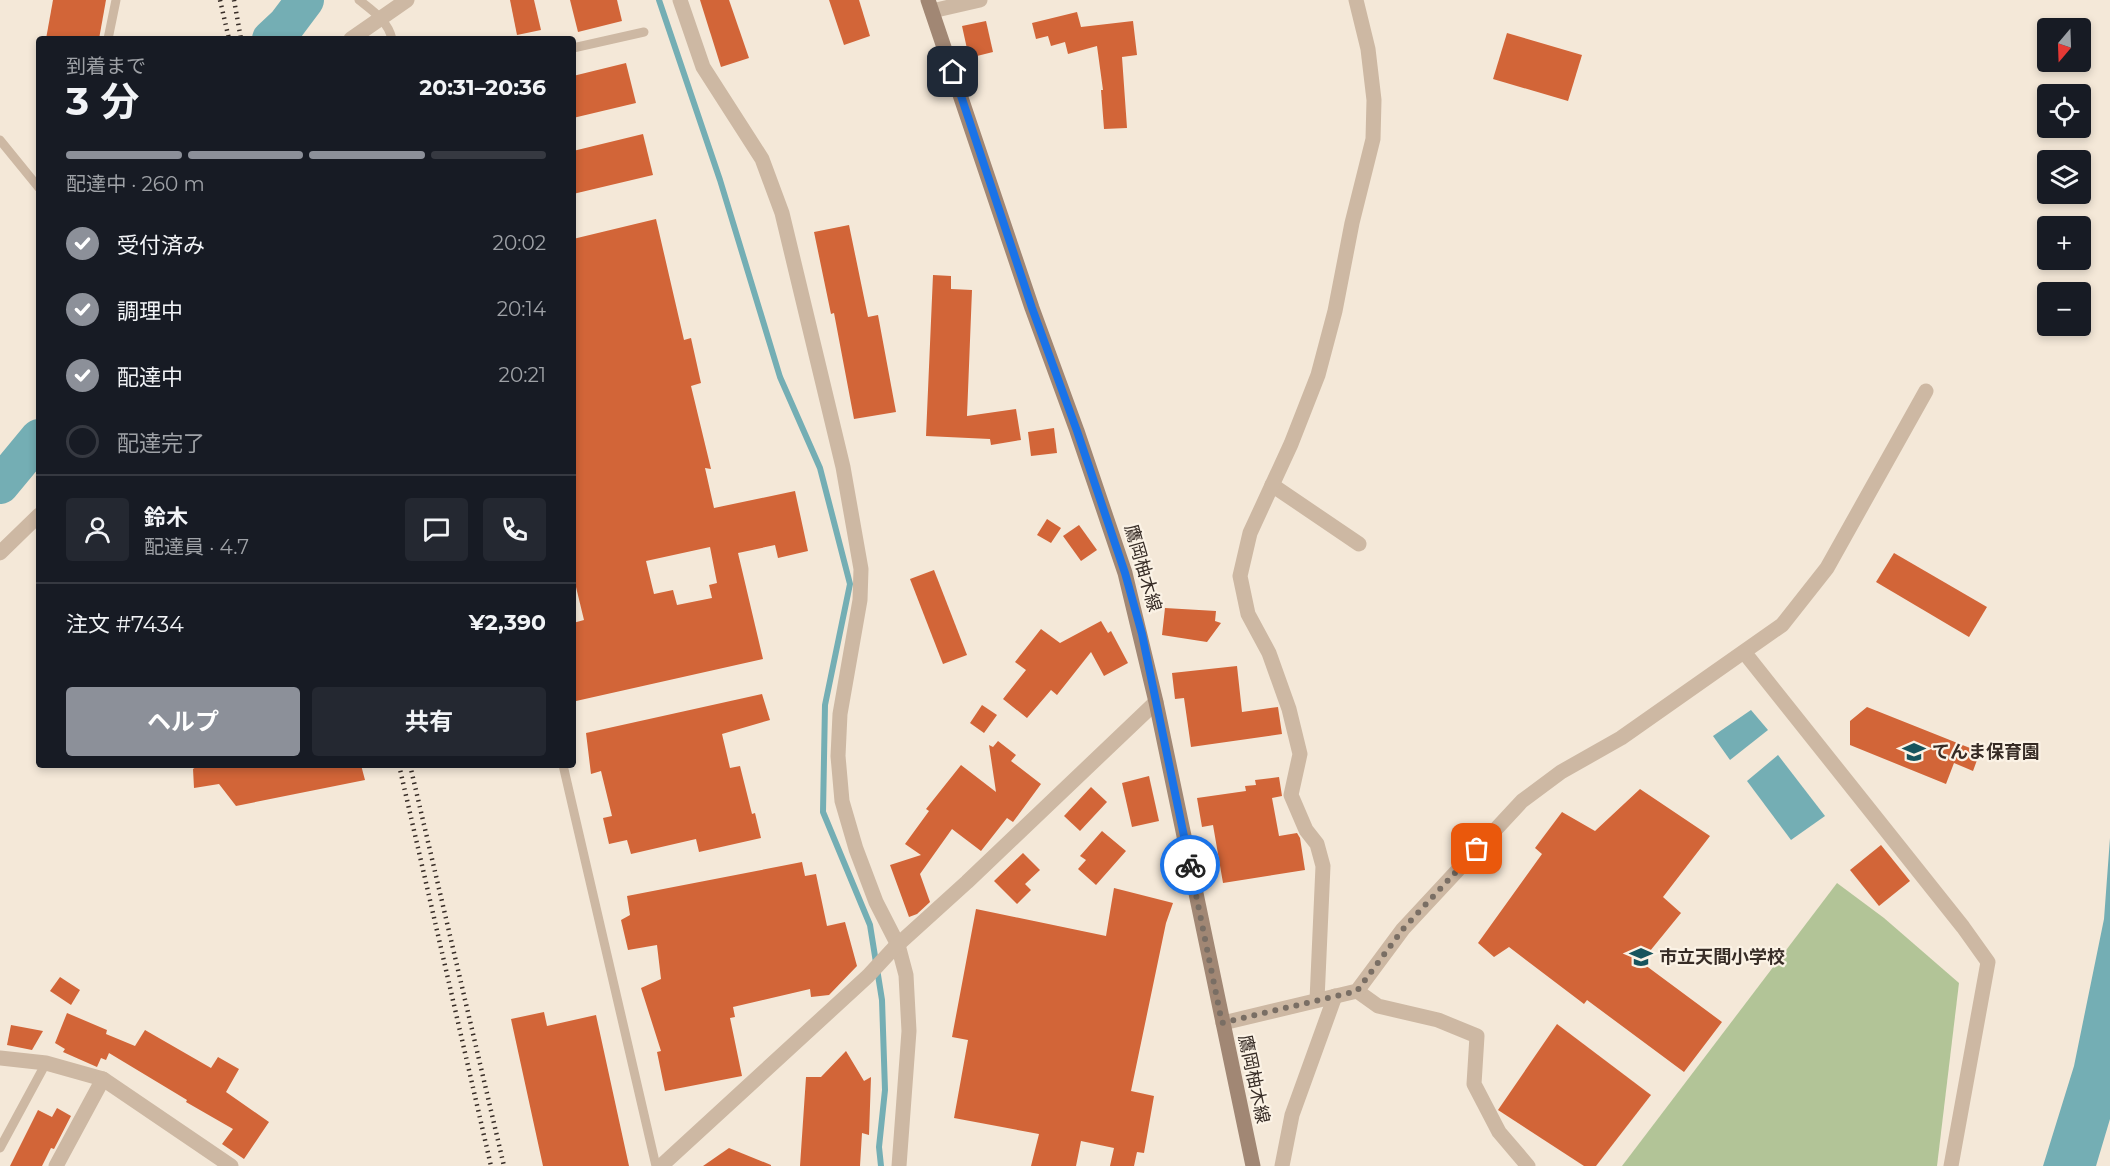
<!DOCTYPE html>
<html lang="ja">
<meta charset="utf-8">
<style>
body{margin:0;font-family:Montserrat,"Noto Sans JP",sans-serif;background:#242831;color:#f1f3f6;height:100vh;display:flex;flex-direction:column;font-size:22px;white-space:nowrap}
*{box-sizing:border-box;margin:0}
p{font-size:20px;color:#9ea1a6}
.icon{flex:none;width:33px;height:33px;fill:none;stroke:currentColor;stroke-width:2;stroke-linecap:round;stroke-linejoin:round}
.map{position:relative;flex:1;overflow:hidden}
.drawer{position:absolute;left:36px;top:36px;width:540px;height:732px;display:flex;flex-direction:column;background:#171b24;border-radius:6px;box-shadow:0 3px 9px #0003}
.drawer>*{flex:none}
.needle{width:39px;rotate:199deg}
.controls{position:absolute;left:2037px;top:18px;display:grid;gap:12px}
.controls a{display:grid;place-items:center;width:54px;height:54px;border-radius:6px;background:#171b24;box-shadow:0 3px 9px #0003;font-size:30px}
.pin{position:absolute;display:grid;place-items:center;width:51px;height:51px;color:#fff;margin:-26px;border-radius:12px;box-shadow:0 3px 9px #0006}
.courier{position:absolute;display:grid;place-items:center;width:60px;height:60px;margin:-30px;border:4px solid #1a73e8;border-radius:50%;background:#fff;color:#222;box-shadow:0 2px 8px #0007}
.head em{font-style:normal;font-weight:700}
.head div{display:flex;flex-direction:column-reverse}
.head{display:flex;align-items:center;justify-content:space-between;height:102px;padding:0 30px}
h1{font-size:39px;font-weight:700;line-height:45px}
.bar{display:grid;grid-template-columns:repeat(4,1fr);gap:9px 6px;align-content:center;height:72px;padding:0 30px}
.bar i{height:8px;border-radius:4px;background:#363941}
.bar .active{background:#8c9099}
.bar p{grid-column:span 4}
.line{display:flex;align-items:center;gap:15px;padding:0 30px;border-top:2px solid #363941}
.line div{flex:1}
.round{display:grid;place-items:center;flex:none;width:63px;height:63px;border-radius:6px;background:#242831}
ol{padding:0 30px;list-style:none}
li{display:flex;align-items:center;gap:18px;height:66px}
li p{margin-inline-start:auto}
li .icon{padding:6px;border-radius:50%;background:#8c9099;color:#fff;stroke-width:4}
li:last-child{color:#9ea1a6}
li i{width:33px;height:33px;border:3px solid #363941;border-radius:50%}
.button{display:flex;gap:12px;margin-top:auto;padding:12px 30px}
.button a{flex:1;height:69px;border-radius:6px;background:#8c9099;color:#fff;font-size:24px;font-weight:700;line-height:69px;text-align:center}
.button a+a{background:#242831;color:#f1f3f6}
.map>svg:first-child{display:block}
</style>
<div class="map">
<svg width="2110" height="1166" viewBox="0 0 2110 1166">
<rect width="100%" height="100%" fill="#f4e8d8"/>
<path fill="#b2c497" d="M1837 883 1884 918 1959 983 1937 1166H1622Z"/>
<g fill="#74aeb4">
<path d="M1751 710 1768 730 1730 760 1713 736Z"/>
<path d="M1778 755 1825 816 1791 840 1747 781Z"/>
<path d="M2110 838V1119L2096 1166H2043L2074 1066 2104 919Z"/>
</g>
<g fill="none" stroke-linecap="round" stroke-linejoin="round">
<path stroke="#74aeb4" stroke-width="6" d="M659 0 720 180 780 377 820 468 850 584 825 705 823 812 870 925 882 1000 885 1090 879 1147 881 1166"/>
<g stroke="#74aeb4" stroke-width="38">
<path d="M271 39 287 24 305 0"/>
<path d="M0 485 39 438"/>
</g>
</g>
<g fill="#d26538" fill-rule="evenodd">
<path d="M53 0H106L99 39H46Z"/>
<path d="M510 0H534L541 30 517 35Z"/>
<path d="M570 0H617L622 21 578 32Z"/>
<path d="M700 0H729L749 58 721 67Z"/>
<path d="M829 0H859L870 36 844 45Z"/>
<path d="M1077 12 1081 27 1133 21 1137 55 1122 57 1127 128 1104 129 1101 90H1103L1097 46 1068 54 1065 42 1051 46 1048 36 1036 39 1032 23Z"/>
<path d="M986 21 993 52 969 58 962 26Z"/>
<path d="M1507 33 1582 55 1568 101 1493 79Z"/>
<path d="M626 63 636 103 573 118V76Z"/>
<path d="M643 134 653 175 573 194V151Z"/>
<path d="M656 219 684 340 691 338 701 383 691 386 711 469 705 468 714 508 795 491 808 551 778 558 775 545 738 553 763 659 576 701 573 686V623L584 620 576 587 573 588V239ZM710 547 717 583 709 585 712 598 677 605 673 590 654 594 646 561Z"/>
<path d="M849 225 868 317 878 315 896 412 854 419 834 313 831 314 814 232Z"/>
<path d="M933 275 951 276V289L972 290 967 416 1016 409 1021 440 991 445 990 439 926 436Z"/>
<path d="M1054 428 1057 453 1031 456 1028 432Z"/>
<path d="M1047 519 1061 528 1051 543 1037 535Z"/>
<path d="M1079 525 1097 550 1081 561 1063 536Z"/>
<path d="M1894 553 1987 607 1969 637 1876 582Z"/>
<path d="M934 570 967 655 943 664 910 579Z"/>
<path d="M1165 608 1216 611 1215 621 1221 623 1207 642 1162 635Z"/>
<path d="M1101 621 1108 633 1111 631 1128 663 1104 676 1091 652 1057 695 1051 690 1027 718 1003 699 1026 670 1015 662 1041 629 1060 643Z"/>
<path d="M1237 666 1242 712 1278 707 1282 734 1191 747 1184 698 1175 699 1172 673Z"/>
<path d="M762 694 770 720 722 734 730 768 740 766 752 814 755 813 761 838 699 852 696 839 631 854 627 840 609 844 603 818 612 816 601 771 591 774 586 733Z"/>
<path d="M982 705 997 715 984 733 970 723Z"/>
<path d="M1867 707 1980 752 1973 771 1954 763 1946 784 1850 745V721Z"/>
<path d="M998 741 1016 755 1011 761 1041 784 1013 822 1007 818 981 851 952 829 920 874 930 902 917 914 909 917 890 865 921 855 905 844 929 811 926 809 961 765 996 792 989 745 993 747Z"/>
<path d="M199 765H361L365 780 236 806 219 784 194 788 193 769Z"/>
<path d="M1149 776 1159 821 1132 827 1122 783Z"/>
<path d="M1279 777 1282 796 1272 798 1279 836 1297 833 1300 838 1305 870 1223 883 1213 825 1202 827 1197 798 1246 791 1245 786 1256 785 1255 780Z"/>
<path d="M1091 787 1107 802 1080 831 1064 816Z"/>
<path d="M1640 789 1710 836 1663 897 1681 913 1641 962 1722 1022 1684 1072 1587 1000 1584 1004 1509 947 1494 957 1478 943 1542 854 1535 848 1562 812 1595 831Z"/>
<path d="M1102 831 1126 851 1096 885 1078 869 1086 860 1080 856Z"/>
<path d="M1881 845 1910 881 1879 906 1850 870Z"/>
<path d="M1023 853 1040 870 1025 884 1031 890 1017 904 994 881Z"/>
<path d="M802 862 805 876 816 874 827 926 845 922 857 966 829 995 811 997 810 989 733 1007 735 1017 730 1018 742 1076 665 1091 657 1052 661 1051 641 988 661 979 657 945 628 950 621 920 630 915 627 896Z"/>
<path d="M1114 888 1173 903 1166 923 1131 1091 1154 1096 1144 1153 1137 1152 1134 1166H1110L1114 1148 1081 1141 1076 1166H1031L1039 1134 954 1118 968 1040 952 1037 976 909 1106 936Z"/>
<path d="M60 977 80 990 71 1005 50 991Z"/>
<path d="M544 1012 547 1026 596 1015 629 1166H543L511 1019Z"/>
<path d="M67 1013 107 1030 106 1034 135 1046 145 1030 211 1068 218 1057 239 1069 226 1092 269 1122 244 1159 222 1144 233 1129 186 1102 187 1100 109 1053 106 1060 101 1058 97 1067 63 1052 65 1049 55 1043Z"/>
<path d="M1557 1024 1651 1095 1596 1166H1584L1498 1110Z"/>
<path d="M11 1025 43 1031 32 1050 7 1045Z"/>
<path d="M846 1051 864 1081 871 1077 869 1135 862 1133 860 1166H800L806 1077H821Z"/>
<path d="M57 1108 71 1116 54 1149 51 1148 42 1166H10L38 1110 52 1117Z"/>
<path d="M729 1148 771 1165V1166H703Z"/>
</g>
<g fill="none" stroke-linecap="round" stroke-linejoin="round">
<g stroke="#cdb8a3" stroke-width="9">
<path d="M359 0C373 11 388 21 392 39"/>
<path d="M108 39 116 0"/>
<path d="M573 48 644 32"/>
<path d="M0 140 39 188"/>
<path d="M563 765 656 1166"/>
<path d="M0 1148 46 1063"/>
</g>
<g stroke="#cdb8a3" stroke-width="15">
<path d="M680 0 703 67 762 159 782 213 843 467 861 569 860 600 840 714 838 756 842 801 856 849 876 902 898 945 906 975 909 1031 899 1166"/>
<path d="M932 11 980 0"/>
<path d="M1272 485 1359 544"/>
<path d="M1744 652 1963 927 1988 962 1951 1166"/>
<path d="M1357 991 1378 1006 1438 1020 1477 1036 1474 1084 1499 1132 1528 1166"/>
<path d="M1317 1000 1323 866 1317 844 1306 830 1291 795 1300 754 1289 709 1269 653 1248 614 1240 576 1250 533 1291 444 1318 375 1335 311 1352 223 1373 139 1374 100 1368 49 1356 0"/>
<path d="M1223 1023 1357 991 1403 929 1522 801 1561 772 1621 738 1782 625 1827 568 1926 391"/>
<path d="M0 1058 46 1063 103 1079 231 1166"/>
<path d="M56 1166 103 1079"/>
<path d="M661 1166 868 976 893 949 967 882 1156 702"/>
<path d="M1282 1166 1292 1115 1335 996"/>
</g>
<g stroke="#cdb8a3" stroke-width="15">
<path d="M351 39 407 0"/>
<path d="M0 553 39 515"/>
</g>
<path stroke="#a18774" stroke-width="15" d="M928 0 1032 308 1077 431 1125 573 1156 702 1253 1166"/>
<g stroke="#372c26" stroke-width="4.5" stroke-dasharray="1.5 4.5" stroke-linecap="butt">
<path d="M220 0 229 39"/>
<path d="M234 0 241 39"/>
<path d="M399 765 491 1166"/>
<path d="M410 765 504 1166"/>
</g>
</g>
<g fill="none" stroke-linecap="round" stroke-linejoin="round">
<path stroke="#796e64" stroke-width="6" stroke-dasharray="0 10.8" d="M1190 865 1222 1023 1357 991 1403 929 1477 849"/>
<path stroke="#1a73e8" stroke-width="8" d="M953 72 1032 308 1077 431 1125 573 1142 634 1190 865"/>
</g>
<defs>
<g id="school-bare" transform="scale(1.8)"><path d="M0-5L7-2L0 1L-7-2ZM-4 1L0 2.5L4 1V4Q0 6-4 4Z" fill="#17545d" stroke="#fbf2e5" stroke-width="2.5" paint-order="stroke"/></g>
</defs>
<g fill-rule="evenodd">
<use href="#school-bare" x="1914" y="752"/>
<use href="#school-bare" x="1641" y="957"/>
</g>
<g text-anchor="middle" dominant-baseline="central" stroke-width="4.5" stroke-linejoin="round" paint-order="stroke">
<g font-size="18" fill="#372c26" stroke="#fbf2e5">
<text transform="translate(1143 568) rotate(74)">鷹岡柚木線</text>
<text transform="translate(1254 1079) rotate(78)">鷹岡柚木線</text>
</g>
<g font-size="18" font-weight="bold" fill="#372c26" stroke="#fbf2e5" text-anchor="start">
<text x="1932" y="752">てんま保育園</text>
<text x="1659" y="957">市立天間小学校</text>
</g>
</g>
</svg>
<div class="controls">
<a><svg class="needle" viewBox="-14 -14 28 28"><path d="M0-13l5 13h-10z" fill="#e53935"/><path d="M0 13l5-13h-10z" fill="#9ea1a6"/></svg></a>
<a><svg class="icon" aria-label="locate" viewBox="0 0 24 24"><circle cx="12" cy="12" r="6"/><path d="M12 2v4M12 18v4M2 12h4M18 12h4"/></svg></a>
<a><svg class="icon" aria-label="layers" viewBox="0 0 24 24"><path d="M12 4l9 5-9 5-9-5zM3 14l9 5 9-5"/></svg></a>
<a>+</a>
<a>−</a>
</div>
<div class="pin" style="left:1477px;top:849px;background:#ea580c"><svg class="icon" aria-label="bag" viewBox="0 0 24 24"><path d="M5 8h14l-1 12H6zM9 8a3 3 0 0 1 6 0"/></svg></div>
<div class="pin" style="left:953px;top:72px;background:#1f2937"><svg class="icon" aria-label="home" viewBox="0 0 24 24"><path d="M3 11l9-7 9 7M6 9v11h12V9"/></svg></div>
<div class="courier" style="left:1190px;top:865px"><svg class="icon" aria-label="bike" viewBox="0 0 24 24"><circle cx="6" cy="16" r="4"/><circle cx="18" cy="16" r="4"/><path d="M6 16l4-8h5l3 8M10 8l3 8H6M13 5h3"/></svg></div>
<section class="drawer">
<div class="head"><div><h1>3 分</h1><p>到着まで</p></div><em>20:31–20:36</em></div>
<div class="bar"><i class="active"></i><i class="active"></i><i class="active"></i><i></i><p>配達中 · 260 m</p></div>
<ol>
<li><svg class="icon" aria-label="check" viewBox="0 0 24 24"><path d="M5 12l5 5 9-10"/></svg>受付済み<p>20:02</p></li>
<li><svg class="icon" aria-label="check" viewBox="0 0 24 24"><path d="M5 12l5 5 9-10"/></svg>調理中<p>20:14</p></li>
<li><svg class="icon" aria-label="check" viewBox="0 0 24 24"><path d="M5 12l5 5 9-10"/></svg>配達中<p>20:21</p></li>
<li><i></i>配達完了</li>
</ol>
<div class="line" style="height:108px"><a class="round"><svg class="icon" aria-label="person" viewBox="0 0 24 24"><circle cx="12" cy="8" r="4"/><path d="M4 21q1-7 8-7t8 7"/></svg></a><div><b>鈴木</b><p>配達員 · 4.7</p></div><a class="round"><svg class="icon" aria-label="chat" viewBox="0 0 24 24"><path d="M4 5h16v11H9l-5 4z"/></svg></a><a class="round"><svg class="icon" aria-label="phone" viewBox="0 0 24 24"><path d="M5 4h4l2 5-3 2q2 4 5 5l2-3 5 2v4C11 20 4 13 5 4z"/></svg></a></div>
<div class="line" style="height:78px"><div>注文 #7434</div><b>¥2,390</b></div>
<div class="button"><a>ヘルプ</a><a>共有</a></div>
</section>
</div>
